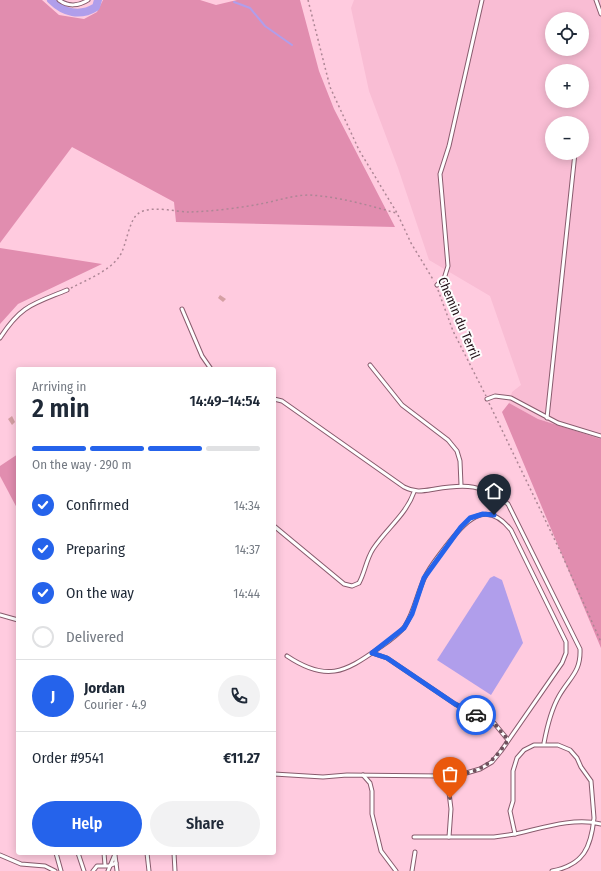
<!DOCTYPE html>
<meta charset="utf-8">
<style>
body{margin:0;font-family:"Fira Sans Condensed",sans-serif;background:#f2f2f3;color:#1f2937;height:100vh;display:flex;flex-direction:column;font-size:15px;white-space:nowrap}
*{box-sizing:border-box;margin:0}
p{font-size:13px;color:#747a83}
.icon{flex:none;width:22px;height:22px;fill:none;stroke:currentColor;stroke-width:2;stroke-linecap:round;stroke-linejoin:round}
.map{position:relative;flex:1;overflow:hidden}
.sheet{position:absolute;left:16px;top:367px;width:260px;height:488px;display:flex;flex-direction:column;background:#fff;border-radius:4px;box-shadow:0 2px 10px #0003}
.sheet>*{flex:none}
.tools{position:absolute;left:545px;top:12px;display:grid;gap:8px}
.tools a{display:grid;place-items:center;width:44px;height:44px;border-radius:50%;background:#fff;box-shadow:0 2px 10px #0003;font-size:20px}
.pin{position:absolute;display:grid;place-items:center;width:34px;height:34px;color:#fff;margin:-41px -17px;border-radius:50% 50% 50% 0;rotate:-45deg;box-shadow:0 0 4px #0007}
.pin .icon{rotate:45deg}
.courier{position:absolute;display:grid;place-items:center;width:40px;height:40px;margin:-20px;border:3px solid #2563eb;border-radius:50%;background:#fff;color:#222;box-shadow:0 1px 5px #0007}
.summary em{font-style:normal;font-weight:600}
.summary div{display:flex;flex-direction:column-reverse}
.summary{display:flex;align-items:center;justify-content:space-between;height:68px;padding:0 16px}
h1{font-size:26px;font-weight:600;line-height:30px}
.bar{display:grid;grid-template-columns:repeat(4,1fr);gap:6px 4px;align-content:center;height:48px;padding:0 16px}
.bar i{height:5px;border-radius:3px;background:#e0e1e3}
.bar .on{background:#2563eb}
.bar p{grid-column:span 4}
.line{display:flex;align-items:center;gap:10px;padding:0 16px;border-top:1px solid #e0e1e3}
.line div{flex:1}
.round{display:grid;place-items:center;flex:none;width:42px;height:42px;border-radius:21px;background:#f2f2f3}
ol{padding:0 16px;list-style:none}
li{display:flex;align-items:center;gap:12px;height:44px}
li p{margin-inline-start:auto}
li .icon{padding:4px;border-radius:50%;background:#2563eb;color:#fff;stroke-width:4}
li:last-child{color:#747a83}
li i{width:22px;height:22px;border:2px solid #e0e1e3;border-radius:50%}
.button{display:flex;gap:8px;margin-top:auto;padding:8px 16px}
.button a{flex:1;height:46px;border-radius:24px;background:#2563eb;color:#fff;font-size:16px;font-weight:600;line-height:46px;text-align:center}
.button a+a{background:#f2f2f3;color:#1f2937}
.map>svg:first-child{display:block}
</style>
<div class="map">
<svg width="601" height="871" viewBox="0 0 601 871">
<rect width="100%" height="100%" fill="#ffcbdf"/>
<path fill="#f9bdd4" fill-rule="evenodd" d="M354 0H601V439L538 419 509 403 512 392 521 385 490 296 429 260 398 168 369 91 351 8ZM552 19H582V49H552ZM552 71H582V101H552ZM552 123H582V153H552Z"/>
<g fill="#e18daf">
<path d="M0 0H42L59 15 84 19 97 12 103 0H200L216 5 237 0H300L319 71 334 109 395 227 176 222 174 202 72 147 0 243Z"/>
<path d="M0 248 102 264 18 304 0 324Z"/>
<path d="M509 403 538 419 601 439V648L502 412Z"/>
<path d="M18 454V510L0 476V466Z"/>
</g>
<path fill="#b09eeb" d="M494 576 502 580 523 643 491 695 437 660 490 578Z"/>
<g fill="none" stroke-linecap="round" stroke-linejoin="round">
<path stroke="#b09eeb" stroke-width="2" d="M234 2 250 8 265 26 292 45"/>
<path stroke="#b09eeb" stroke-width="8" d="M51 0C64 13 80 17 96 7L98 0"/>
</g>
<g fill="#d5a0a4">
<path d="M220 295 226 299 223 302 218 298Z"/>
<path d="M12 416 15 422 12 425 8 419Z"/>
</g>
<g fill="none" stroke-linecap="round" stroke-linejoin="round">
<g stroke="#885b6d" stroke-width="5">
<g id="service">
<path d="M59 0C68 7 79 6 88 0"/>
<path d="M596 0 601 14"/>
<path d="M437 285 444 279 448 266 440 174 449 146 482 0"/>
<path d="M182 309 202 356 211 369"/>
<path d="M0 338C21 305 33 304 67 290"/>
<path d="M370 365 402 405 448 440 457 451 460 461 461 485"/>
<path d="M274 399 282 401 404 487C416 493 423 491 435 489 465 484 483 484 508 504L580 649C581 672 570 677 559 696 551 710 547 727 544 743"/>
<path d="M487 399 495 396 511 398 558 423 601 436"/>
<path d="M547 418 575 153"/>
<path d="M274 526 344 584 352 586 359 583C365 572 366 560 373 549 386 529 406 515 414 492"/>
<path d="M0 615 18 620"/>
<path d="M372 653 387 658 455 704 494 723 508 740"/>
<path d="M274 774 323 777 347 775 441 776 463 774 480 769 492 762 501 751 562 663 566 653V642L511 530C485 497 465 522 446 546 438 557 429 567 424 579 417 594 414 612 405 626 399 635 388 642 379 648 344 673 326 682 287 656"/>
<path d="M363 775 370 783 372 791V814L381 851 396 871"/>
<path d="M447 776 451 809 449 837"/>
<path d="M414 837H494L515 834"/>
<path d="M56 853 61 871"/>
<path d="M78 853 84 871"/>
<path d="M104 853 105 865"/>
<path d="M147 853 149 871"/>
<path d="M174 853 175 871"/>
<path d="M0 855 21 864 45 866 55 871"/>
<path d="M115 855 117 871"/>
<path d="M93 871 97 866H109L116 863"/>
<path d="M108 871 115 854"/>
<path d="M412 871 415 852"/>
<path d="M552 871C584 865 591 847 594 818L591 781 581 767 577 758 570 750 558 745H534L524 750 517 758 513 771V801L510 811 515 834C542 828 574 817 601 824"/>
</g>
</g>
<g stroke="#ad8695" stroke-width="1.5" stroke-dasharray="2 3" stroke-linecap="butt">
<path d="M308 0 330 87 359 150 397 213 411 243 434 281"/>
<path d="M71 288C86 280 108 272 119 257 127 246 128 220 139 213 152 205 175 212 190 212 214 211 241 208 265 203 280 200 294 195 310 195 339 197 368 205 396 213"/>
<path d="M438 290 453 331 486 396"/>
<path d="M489 403 563 557 601 642"/>
</g>
<use href="#service" stroke="#fff" stroke-width="3"/>
</g>
<g fill="none" stroke-linecap="round" stroke-linejoin="round">
<path stroke="#6f515d" stroke-width="4" stroke-dasharray="0 7.2" d="M450 798 447 776C479 773 490 767 508 740L494 723 476 715"/>
<path stroke="#2563eb" stroke-width="5" d="M476 715 455 704 387 658 372 653 404 628 412 614 424 578 461 527 470 518 483 514 494 515"/>
</g>
<g text-anchor="middle" dominant-baseline="central" stroke-width="4" stroke-linejoin="round" paint-order="stroke">
<g font-size="13" fill="#211017" stroke="#fdfdfd">
<text transform="translate(459 318) rotate(67)">Chemin du Terril</text>
</g>
</g>
</svg>
<div class="tools">
<a><svg class="icon" aria-label="locate" viewBox="0 0 24 24"><circle cx="12" cy="12" r="6"/><path d="M12 2v4M12 18v4M2 12h4M18 12h4"/></svg></a>
<a>+</a>
<a>−</a>
</div>
<div class="pin" style="left:450px;top:798px;background:#ea580c"><svg class="icon" aria-label="bag" viewBox="0 0 24 24"><path d="M5 8h14l-1 12H6zM9 8a3 3 0 0 1 6 0"/></svg></div>
<div class="pin" style="left:494px;top:515px;background:#1f2937"><svg class="icon" aria-label="home" viewBox="0 0 24 24"><path d="M3 11l9-7 9 7M6 9v11h12V9"/></svg></div>
<div class="courier" style="left:476px;top:715px"><svg class="icon" aria-label="car" viewBox="0 0 24 24"><path d="M5 17H2v-5l4-1 3-4h7l3 4 3 1v5h-3M9 17h6M6 11h13"/><circle cx="7" cy="17" r="2"/><circle cx="17" cy="17" r="2"/></svg></div>
<section class="sheet">
<div class="summary"><div><h1>2 min</h1><p>Arriving in</p></div><em>14:49–14:54</em></div>
<div class="bar"><i class="on"></i><i class="on"></i><i class="on"></i><i></i><p>On the way · 290 m</p></div>
<ol>
<li><svg class="icon" aria-label="check" viewBox="0 0 24 24"><path d="M5 12l5 5 9-10"/></svg>Confirmed<p>14:34</p></li>
<li><svg class="icon" aria-label="check" viewBox="0 0 24 24"><path d="M5 12l5 5 9-10"/></svg>Preparing<p>14:37</p></li>
<li><svg class="icon" aria-label="check" viewBox="0 0 24 24"><path d="M5 12l5 5 9-10"/></svg>On the way<p>14:44</p></li>
<li><i></i>Delivered</li>
</ol>
<div class="line" style="height:72px"><b class="round" style="background:#2563eb;color:#fff">J</b><div><b>Jordan</b><p>Courier · 4.9</p></div><a class="round"><svg class="icon" aria-label="phone" viewBox="0 0 24 24"><path d="M5 4h4l2 5-3 2q2 4 5 5l2-3 5 2v4C11 20 4 13 5 4z"/></svg></a></div>
<div class="line" style="height:52px"><div>Order #9541</div><b>€11.27</b></div>
<div class="button"><a>Help</a><a>Share</a></div>
</section>
</div>
